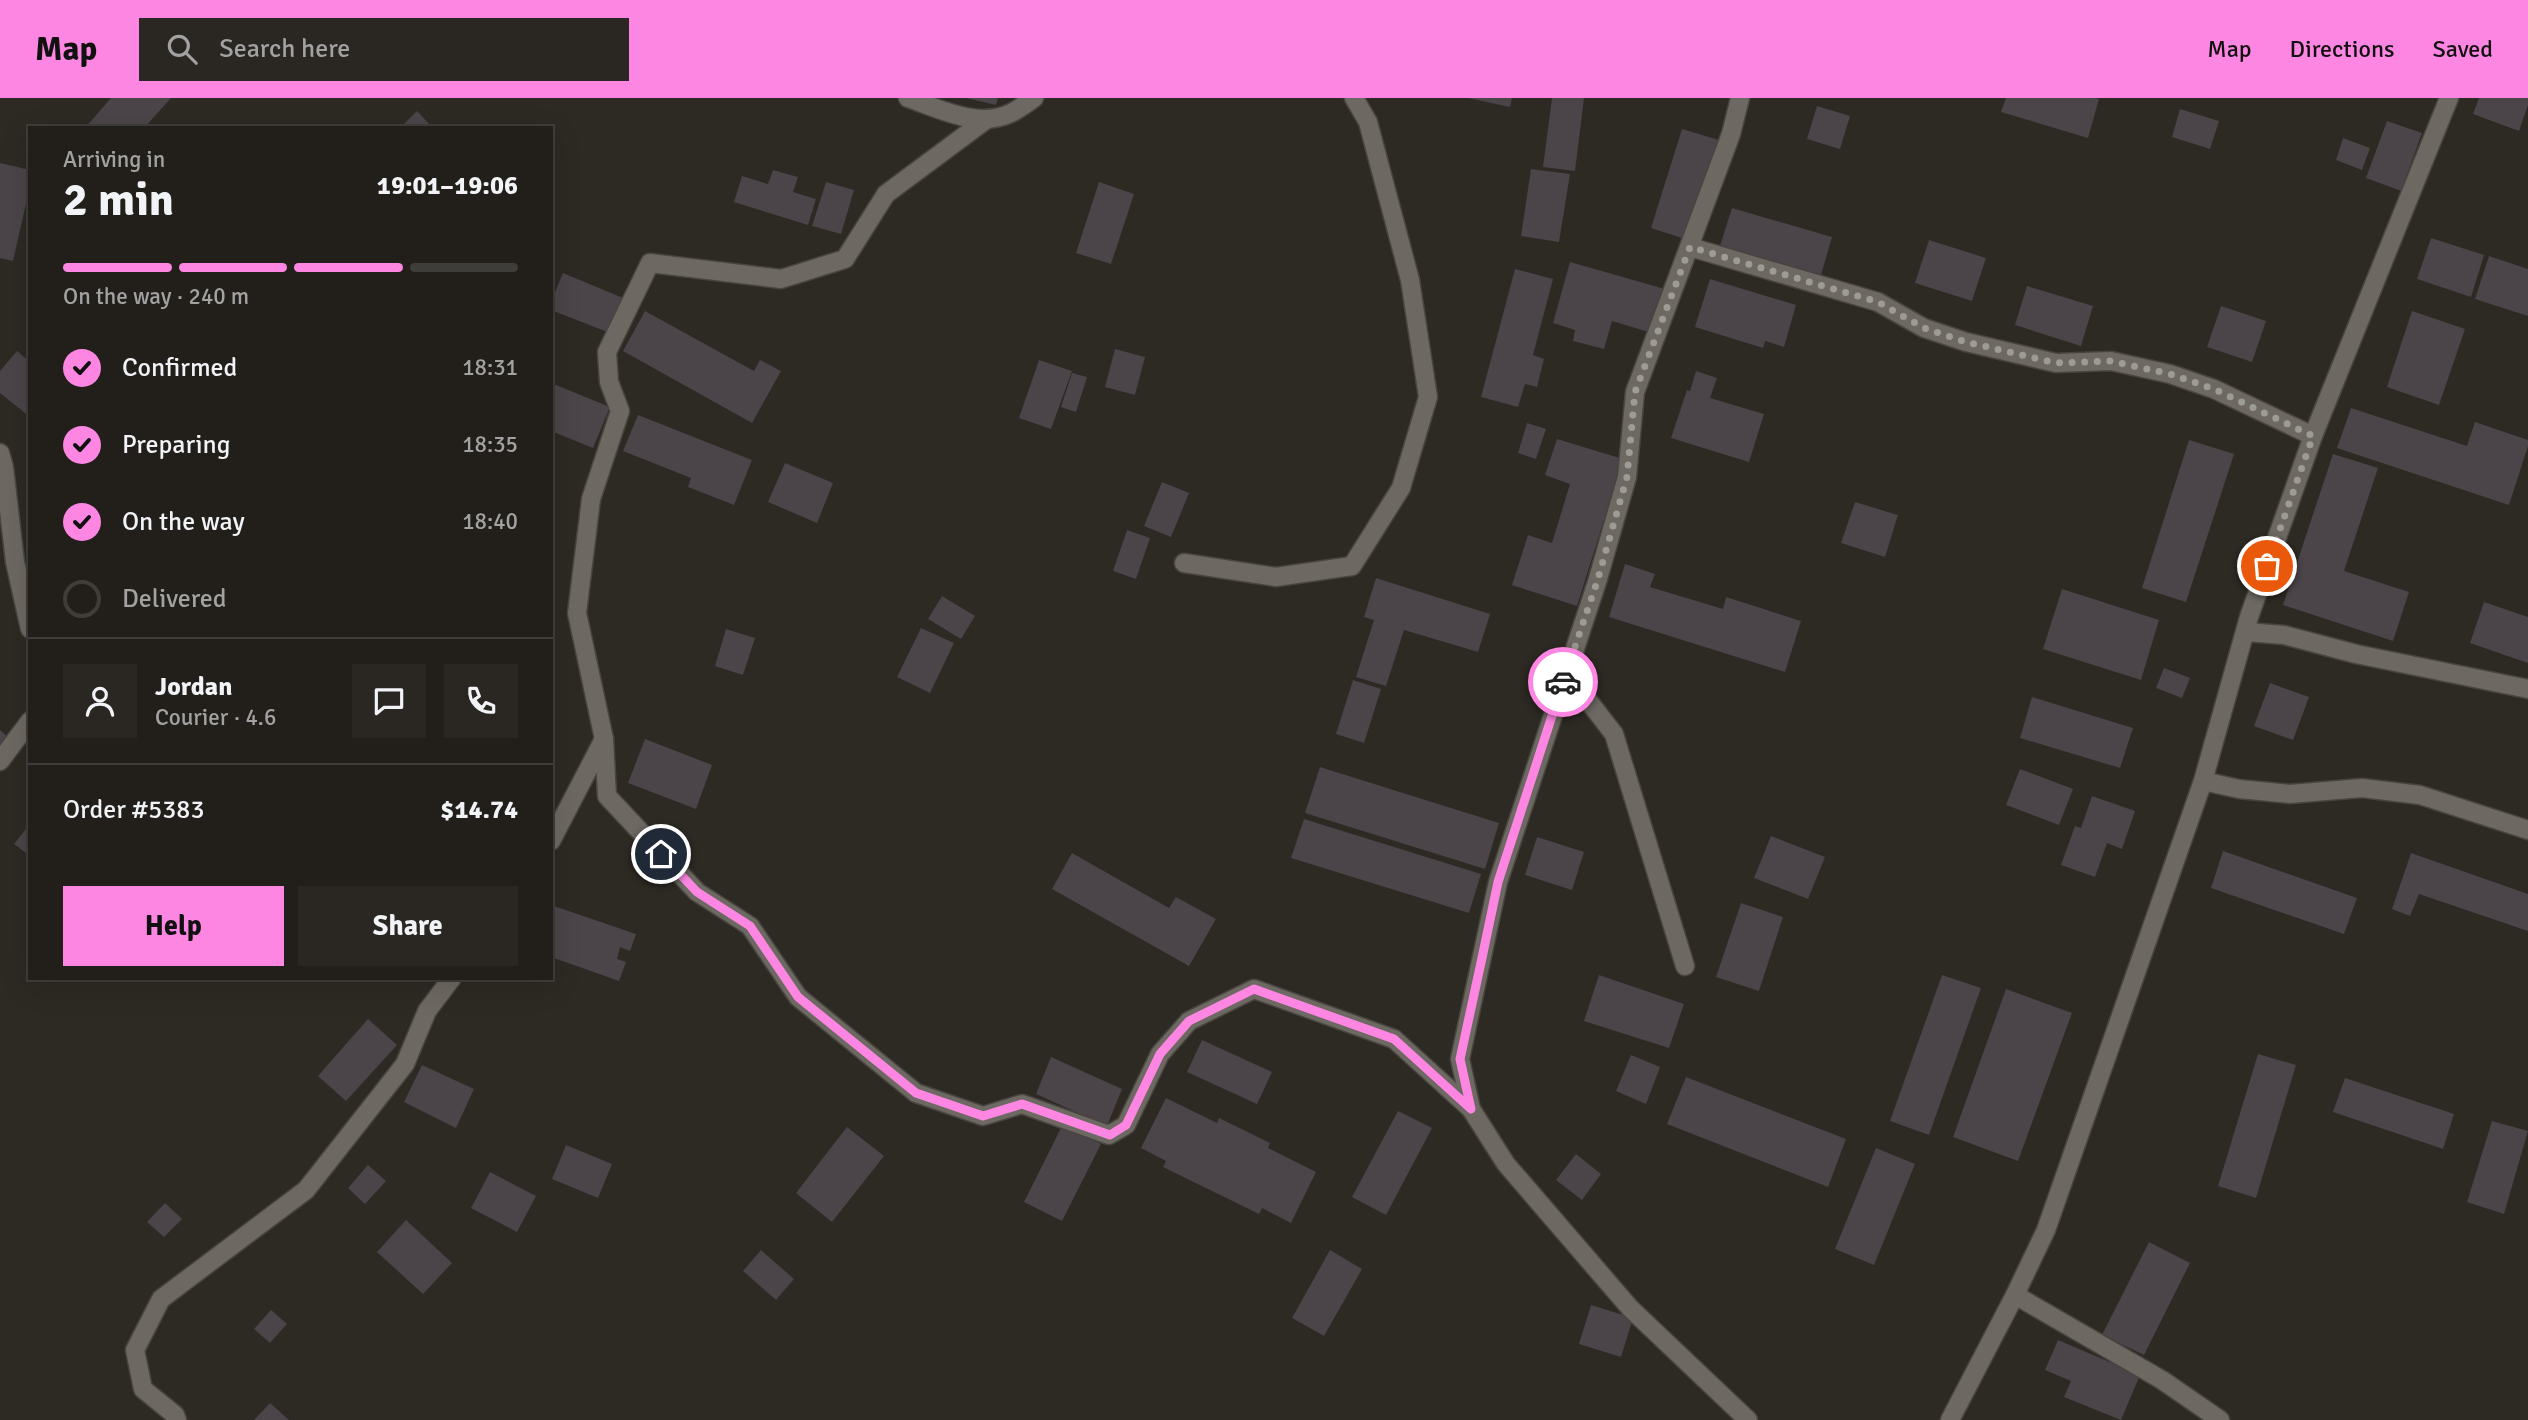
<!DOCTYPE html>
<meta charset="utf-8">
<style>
body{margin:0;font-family:Signika,sans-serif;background:#2a2723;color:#f1f3f6;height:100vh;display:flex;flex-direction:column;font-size:26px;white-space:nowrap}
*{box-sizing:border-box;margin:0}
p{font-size:23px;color:#a2a2a2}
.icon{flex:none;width:38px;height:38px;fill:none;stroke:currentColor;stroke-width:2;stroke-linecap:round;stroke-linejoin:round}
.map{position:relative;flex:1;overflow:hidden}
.sheet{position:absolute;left:28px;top:28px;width:525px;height:854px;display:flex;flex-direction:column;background:#221f1a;border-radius:0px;box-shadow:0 7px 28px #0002,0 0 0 2px #3f3d39}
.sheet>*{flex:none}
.pin{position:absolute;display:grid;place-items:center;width:60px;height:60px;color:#fff;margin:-30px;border:4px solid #fff;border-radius:50%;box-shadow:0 2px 7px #0007}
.courier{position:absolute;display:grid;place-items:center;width:70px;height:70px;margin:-35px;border:5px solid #fd86e2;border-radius:50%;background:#fff;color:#222;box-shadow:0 2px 9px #0007}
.overview em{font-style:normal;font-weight:700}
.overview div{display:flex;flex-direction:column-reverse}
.overview{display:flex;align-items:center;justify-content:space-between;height:119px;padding:0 35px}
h1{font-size:46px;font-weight:700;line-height:52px}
.bar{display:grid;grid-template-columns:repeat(4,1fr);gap:10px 7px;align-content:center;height:84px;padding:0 35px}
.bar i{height:9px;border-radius:5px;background:#3f3d39}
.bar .on{background:#fd86e2}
.bar p{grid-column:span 4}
.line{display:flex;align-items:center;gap:18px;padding:0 35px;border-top:2px solid #3f3d39}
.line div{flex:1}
.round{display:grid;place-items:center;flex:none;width:74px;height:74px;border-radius:0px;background:#2a2723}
ol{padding:0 35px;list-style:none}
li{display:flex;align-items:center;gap:21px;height:77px}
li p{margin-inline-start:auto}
li .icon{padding:7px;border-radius:50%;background:#fd86e2;color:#111;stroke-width:4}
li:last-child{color:#a2a2a2}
li i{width:38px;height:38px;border:4px solid #3f3d39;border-radius:50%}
.button{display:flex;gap:14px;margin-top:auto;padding:14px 35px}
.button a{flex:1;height:80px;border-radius:0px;background:#fd86e2;color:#111;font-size:28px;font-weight:700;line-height:80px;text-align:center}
.button a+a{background:#2a2723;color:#f1f3f6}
header{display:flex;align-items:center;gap:42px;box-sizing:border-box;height:98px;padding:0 35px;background:#fd86e2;color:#111}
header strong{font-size:33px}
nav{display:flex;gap:38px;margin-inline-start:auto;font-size:24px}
.search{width:490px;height:63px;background:#2a2723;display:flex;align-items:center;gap:18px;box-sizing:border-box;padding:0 24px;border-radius:0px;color:#a2a2a2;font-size:26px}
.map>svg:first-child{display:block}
</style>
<header>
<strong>Map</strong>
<div class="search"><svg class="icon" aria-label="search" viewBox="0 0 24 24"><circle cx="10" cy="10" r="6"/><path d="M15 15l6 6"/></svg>Search here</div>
<nav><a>Map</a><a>Directions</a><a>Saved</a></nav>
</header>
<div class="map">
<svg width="2528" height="1322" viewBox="0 0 2528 1322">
<rect width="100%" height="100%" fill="#2d2923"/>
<g fill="#4b4449">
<path d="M111 0H171L144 30H85Z"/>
<path d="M966 0H998L996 7Z"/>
<path d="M1468 0H1512L1510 9Z"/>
<path d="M1552 0H1584L1575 73 1543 69Z"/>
<path d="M2006 0H2095L2099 1 2088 40 2001 14Z"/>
<path d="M2479 0H2528V7L2519 33 2473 16Z"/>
<path d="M1817 8 1850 18 1840 51 1807 41Z"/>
<path d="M2180 11 2219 23 2210 51 2172 39Z"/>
<path d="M417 13 433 30H400Z"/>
<path d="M2387 23 2422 35 2401 93 2366 80Z"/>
<path d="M1682 31 1719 42 1688 142 1651 130Z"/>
<path d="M2343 40 2370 50 2362 72 2336 62Z"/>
<path d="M0 65 30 72V88L13 163 0 160Z"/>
<path d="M1531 71 1570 76 1559 144 1521 138Z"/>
<path d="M773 72 798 79 793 94 816 101 808 127 734 104 742 78 768 86Z"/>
<path d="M826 84 854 92 841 136 812 128Z"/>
<path d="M1099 84 1134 96 1111 166 1076 155Z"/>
<path d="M1732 110 1832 139 1819 184 1719 151Z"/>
<path d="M2431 140 2484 157 2471 199 2417 181Z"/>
<path d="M1929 142 1986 160 1972 203 1915 185Z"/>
<path d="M2489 158 2528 171V218L2475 201Z"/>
<path d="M1570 164 1665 191 1652 235 1612 223 1604 251 1573 243 1575 232 1553 225Z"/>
<path d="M1515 171 1553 181 1533 257 1544 261 1537 289 1525 286 1518 309 1481 299Z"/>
<path d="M563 175 623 200 610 235 551 212V204Z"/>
<path d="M1710 181 1796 207 1784 249 1765 243 1763 250 1695 229Z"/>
<path d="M2027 188 2093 208 2081 248 2015 227Z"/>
<path d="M2221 208 2266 223 2252 264 2207 249Z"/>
<path d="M645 213 754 273 760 262 781 273 752 325 623 253Z"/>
<path d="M2412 213 2465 231 2439 307 2387 289Z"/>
<path d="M1115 251 1145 259 1135 297 1105 289Z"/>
<path d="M17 253 30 264V319L0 295V273Z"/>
<path d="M1039 262 1072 273 1051 331 1019 320Z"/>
<path d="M1696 273 1717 280 1710 300 1764 316 1749 364 1671 340 1687 292 1690 293Z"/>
<path d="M1072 275 1087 279 1076 314 1061 309Z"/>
<path d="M551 285 610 309 593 350 551 333Z"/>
<path d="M2351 310 2467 348 2475 324 2528 342V348L2509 407 2337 350Z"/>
<path d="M638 317 752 362 734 407 688 389 691 380 623 353Z"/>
<path d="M1527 325 1546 331 1536 361 1518 355Z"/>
<path d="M1557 341 1623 361 1577 508 1512 487 1528 437 1552 445 1570 386 1545 377Z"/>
<path d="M2189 342 2234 356 2186 504 2142 490Z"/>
<path d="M2333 356 2378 370 2344 473 2409 494 2393 543 2283 507Z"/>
<path d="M785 365 833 385 817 425 768 404Z"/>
<path d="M1162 384 1189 395 1171 439 1144 428Z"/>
<path d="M1855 404 1898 417 1885 459 1841 445Z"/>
<path d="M1127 432 1150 440 1136 481 1113 473Z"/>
<path d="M1625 466 1655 476 1650 489 1723 511 1726 499 1801 523 1785 574 1609 519Z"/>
<path d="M1376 480 1490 516 1478 554 1404 532 1386 588 1356 579 1374 522 1364 519Z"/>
<path d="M2062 491 2159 522 2141 582 2043 551Z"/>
<path d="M942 498 975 518 961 541 928 521Z"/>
<path d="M2484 504 2528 519V565L2470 545Z"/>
<path d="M921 530 954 545 930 595 897 579Z"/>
<path d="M726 531 755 540 743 577 715 568Z"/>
<path d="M2164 570 2190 580 2182 600 2156 590Z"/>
<path d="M1353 582 1381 591 1364 645 1336 636Z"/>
<path d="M2270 585 2309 599 2293 642 2254 628Z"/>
<path d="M2032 599 2133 630 2120 670 2020 640Z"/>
<path d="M0 632 9 640 0 652Z"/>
<path d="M645 641 712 667 696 711 628 685Z"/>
<path d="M1320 669 1499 725 1485 771 1305 715Z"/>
<path d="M2020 671 2073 691 2059 727 2006 707Z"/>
<path d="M2092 698 2135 713 2122 751 2107 745 2095 779 2061 767 2075 728 2081 730Z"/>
<path d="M1304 721 1481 776 1469 815 1291 760Z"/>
<path d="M30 726V758L14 746Z"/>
<path d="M1771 738 1825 759 1808 801 1754 780Z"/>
<path d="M1537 739 1584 754 1572 792 1525 777Z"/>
<path d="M2223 753 2357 800 2344 836 2211 790Z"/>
<path d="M1072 755 1169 810 1176 799 1216 821 1189 868 1052 791Z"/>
<path d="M2411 755 2528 796V833L2419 796 2410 818 2392 811Z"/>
<path d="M1741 805 1783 819 1759 893 1716 879Z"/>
<path d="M551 807 636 836 630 853 620 849 617 861 626 864 619 883 551 859Z"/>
<path d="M1599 877 1684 906 1669 950 1584 923Z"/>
<path d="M1942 877 1981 890 1929 1037 1890 1023Z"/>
<path d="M2006 891 2072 915 2018 1063 1953 1039Z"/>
<path d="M368 921 397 947 346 1003 318 978Z"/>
<path d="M1202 942 1272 974 1257 1006 1187 974Z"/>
<path d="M2258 956 2296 967 2256 1100 2218 1088Z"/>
<path d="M1631 957 1660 969 1646 1006 1616 993Z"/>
<path d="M1051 959 1122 991 1107 1028 1036 996Z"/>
<path d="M422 967 474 991 456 1030 404 1004Z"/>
<path d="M1686 979 1846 1041 1828 1089 1667 1026Z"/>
<path d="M2345 980 2454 1016 2443 1051 2333 1014Z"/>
<path d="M1166 1000 1217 1025 1219 1020 1270 1045 1268 1050 1316 1074 1291 1125 1262 1110 1259 1116 1163 1069 1166 1063 1141 1050Z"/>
<path d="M1398 1013 1432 1030 1386 1117 1352 1099Z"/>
<path d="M2492 1023 2528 1033 2504 1116 2467 1104Z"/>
<path d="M1063 1026 1101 1046 1062 1123 1024 1104Z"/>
<path d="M847 1029 884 1058 832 1124 796 1095Z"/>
<path d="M566 1047 612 1066 598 1100 552 1081Z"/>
<path d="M1876 1050 1915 1066 1874 1167 1835 1151Z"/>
<path d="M1576 1056 1601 1076 1582 1102 1556 1082Z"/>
<path d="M368 1067 386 1083 365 1106 348 1090Z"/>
<path d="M490 1074 536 1098 517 1134 471 1110Z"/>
<path d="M165 1105 182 1121 164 1139 147 1124Z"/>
<path d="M406 1122 452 1165 423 1196 377 1154Z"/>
<path d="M2149 1144 2190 1165 2144 1257 2102 1237Z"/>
<path d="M761 1152 794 1181 776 1202 743 1173Z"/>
<path d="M1330 1152 1362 1171 1324 1238 1292 1220Z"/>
<path d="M1591 1207 1633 1220 1621 1259 1579 1246Z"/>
<path d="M271 1212 287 1226 270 1245 254 1231Z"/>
<path d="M2058 1242 2140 1277 2121 1322 2064 1299 2071 1283 2045 1272Z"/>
<path d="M270 1305 289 1322H254Z"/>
</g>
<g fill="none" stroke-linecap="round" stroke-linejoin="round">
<g stroke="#484540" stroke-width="21">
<g id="street">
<path d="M908 0C940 11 978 31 1011 15 1019 11 1027 5 1034 0"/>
<path d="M1740 0 1731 36 1635 294 1627 379 1597 484 1498 784 1460 961 1471 1011 1506 1066 1630 1210 1748 1322"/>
<path d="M987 21 886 96 845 161 781 181 650 165 607 254 609 284 620 313 591 401 577 515 604 641 607 698 697 794 750 828 798 899 916 995 983 1018 1022 1006 1109 1037 1126 1027 1160 956 1189 923 1254 891 1394 941 1471 1011"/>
<path d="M1690 149 1878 204 1924 230 1966 244 2056 265 2111 263 2170 276 2214 291 2313 338"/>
<path d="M0 355 4 369 15 464 30 531"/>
<path d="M1184 465 1276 479 1352 468 1401 390 1428 299 1410 182 1368 24 1354 0"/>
<path d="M2246 534 2284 537 2356 556 2528 591"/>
<path d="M1566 574 1614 636 1685 868"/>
<path d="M0 663 30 623"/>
<path d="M2203 683 2239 691 2290 696 2362 690 2420 697 2528 732"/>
<path d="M551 743 604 641"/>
<path d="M2015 1197 2162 1282 2220 1322"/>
<path d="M177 1322 175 1317 143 1291 135 1252 161 1201 306 1092 405 966 427 913 452 880"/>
<path d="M1950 1322 2015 1197 2046 1132 2203 683 2249 519 2313 338 2449 0"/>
</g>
</g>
<use href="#street" stroke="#6d6861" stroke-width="18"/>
</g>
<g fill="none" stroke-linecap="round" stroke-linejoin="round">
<path stroke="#9d9b96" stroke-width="7" stroke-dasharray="0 12.6" d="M1563 584 1597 484 1627 379 1635 294 1690 149 1878 204 1924 230 1966 244 2056 265 2111 263 2170 276 2214 291 2313 338 2267 468"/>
<path stroke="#fd86e2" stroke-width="9" d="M661 756 697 794 750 828 798 899 916 995 983 1018 1022 1006 1110 1037 1126 1027 1160 956 1189 923 1254 891 1394 941 1471 1011 1460 961 1482 860 1498 784 1563 584"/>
</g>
</svg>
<div class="pin" style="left:2267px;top:468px;background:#ea580c"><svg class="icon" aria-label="bag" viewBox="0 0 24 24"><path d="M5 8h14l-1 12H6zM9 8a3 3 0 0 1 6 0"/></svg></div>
<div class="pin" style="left:661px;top:756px;background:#1f2937"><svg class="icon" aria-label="home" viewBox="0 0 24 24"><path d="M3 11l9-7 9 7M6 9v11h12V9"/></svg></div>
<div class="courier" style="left:1563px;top:584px"><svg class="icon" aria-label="car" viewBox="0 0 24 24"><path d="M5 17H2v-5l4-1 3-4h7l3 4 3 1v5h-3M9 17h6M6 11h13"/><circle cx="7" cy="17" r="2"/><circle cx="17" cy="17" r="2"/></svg></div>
<section class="sheet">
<div class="overview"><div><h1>2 min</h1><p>Arriving in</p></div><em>19:01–19:06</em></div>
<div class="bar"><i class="on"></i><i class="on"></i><i class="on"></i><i></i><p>On the way · 240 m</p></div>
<ol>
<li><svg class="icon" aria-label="check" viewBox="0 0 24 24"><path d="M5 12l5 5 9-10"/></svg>Confirmed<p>18:31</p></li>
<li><svg class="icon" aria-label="check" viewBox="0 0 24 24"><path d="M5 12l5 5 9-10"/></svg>Preparing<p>18:35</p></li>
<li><svg class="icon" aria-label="check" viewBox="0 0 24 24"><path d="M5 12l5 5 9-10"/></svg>On the way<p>18:40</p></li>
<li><i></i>Delivered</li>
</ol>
<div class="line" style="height:126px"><a class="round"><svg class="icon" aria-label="person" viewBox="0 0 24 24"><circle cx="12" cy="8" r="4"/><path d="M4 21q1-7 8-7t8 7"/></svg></a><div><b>Jordan</b><p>Courier · 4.6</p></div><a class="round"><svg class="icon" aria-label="chat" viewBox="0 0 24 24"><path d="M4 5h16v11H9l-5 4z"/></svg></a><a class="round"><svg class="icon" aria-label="phone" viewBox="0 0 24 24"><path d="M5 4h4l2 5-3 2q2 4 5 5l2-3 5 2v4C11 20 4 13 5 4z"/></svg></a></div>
<div class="line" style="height:91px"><div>Order #5383</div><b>$14.74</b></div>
<div class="button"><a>Help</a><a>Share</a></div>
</section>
</div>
